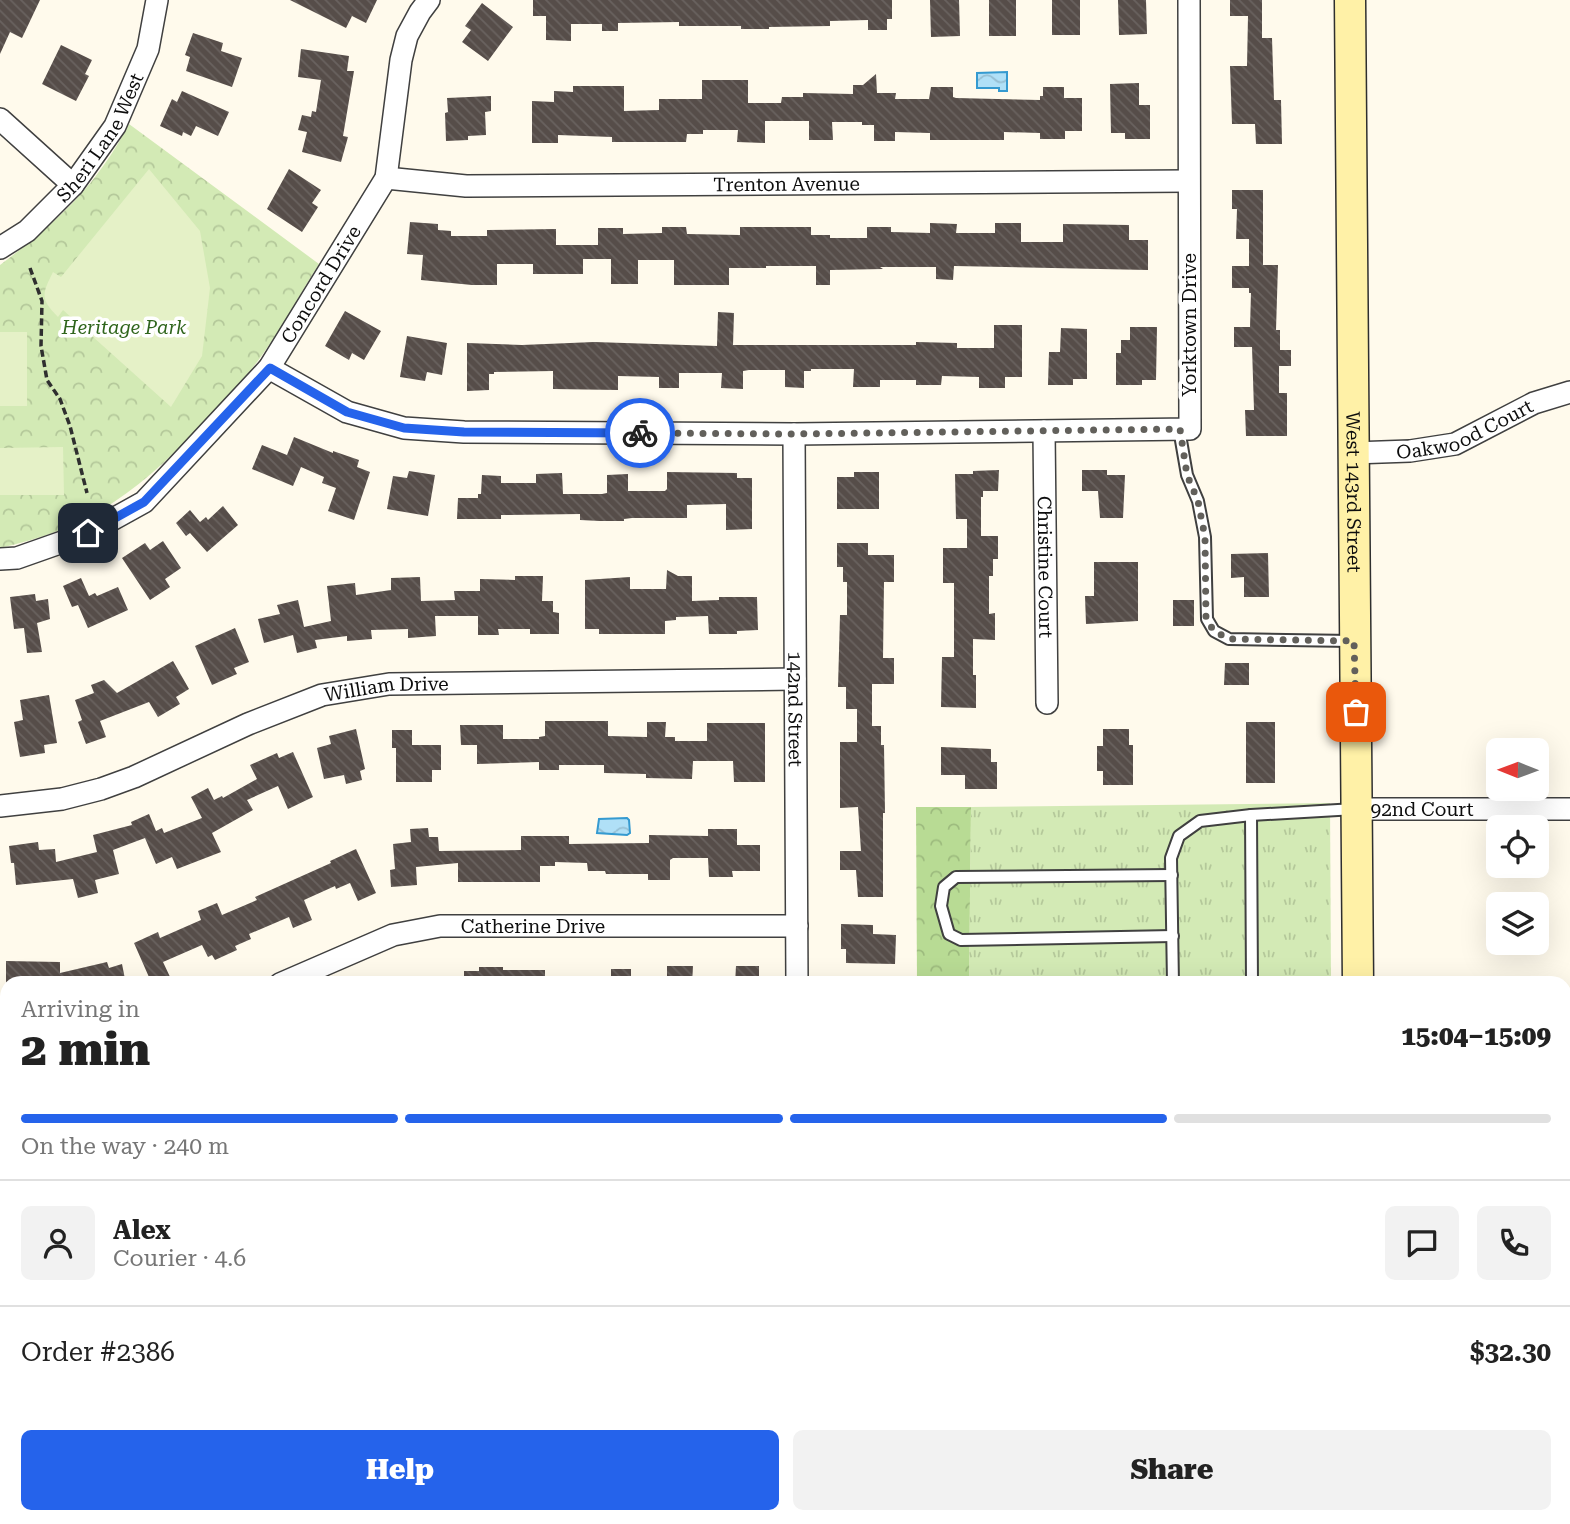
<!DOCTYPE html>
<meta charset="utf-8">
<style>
body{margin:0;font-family:"Roboto Serif",serif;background:#f2f2f2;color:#222;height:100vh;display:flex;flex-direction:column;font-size:26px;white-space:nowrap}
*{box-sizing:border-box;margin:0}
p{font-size:23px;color:#767676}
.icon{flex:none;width:38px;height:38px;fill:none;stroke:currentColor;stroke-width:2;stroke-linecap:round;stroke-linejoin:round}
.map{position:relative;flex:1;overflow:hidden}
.sheet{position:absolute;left:0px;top:976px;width:1572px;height:548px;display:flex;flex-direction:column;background:#fff;border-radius:21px 21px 0 0;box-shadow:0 7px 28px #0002}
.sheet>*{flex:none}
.needle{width:46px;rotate:271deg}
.fabs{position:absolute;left:1486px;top:738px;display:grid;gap:14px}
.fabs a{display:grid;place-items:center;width:63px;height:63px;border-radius:10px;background:#fff;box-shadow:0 7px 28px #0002;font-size:35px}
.pin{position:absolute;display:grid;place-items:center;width:60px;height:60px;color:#fff;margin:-30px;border-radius:14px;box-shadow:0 4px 10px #0006}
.courier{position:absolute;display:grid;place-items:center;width:70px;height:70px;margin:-35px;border:5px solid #2563eb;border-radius:50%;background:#fff;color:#222;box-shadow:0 2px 9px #0007}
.overview em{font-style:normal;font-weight:800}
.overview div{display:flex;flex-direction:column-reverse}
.overview{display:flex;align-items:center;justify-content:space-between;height:119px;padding:0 21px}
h1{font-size:46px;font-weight:800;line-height:52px}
.bar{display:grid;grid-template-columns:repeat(4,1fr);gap:10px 7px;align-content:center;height:84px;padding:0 21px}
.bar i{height:9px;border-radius:5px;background:#e0e0e0}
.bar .on{background:#2563eb}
.bar p{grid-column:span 4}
.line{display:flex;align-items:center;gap:18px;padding:0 21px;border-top:2px solid #e0e0e0}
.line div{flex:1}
.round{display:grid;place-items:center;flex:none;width:74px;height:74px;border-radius:10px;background:#f2f2f2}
.cta{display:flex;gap:14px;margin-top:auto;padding:14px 21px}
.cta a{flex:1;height:80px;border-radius:10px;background:#2563eb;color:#fff;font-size:28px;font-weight:800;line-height:80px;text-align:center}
.cta a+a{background:#f2f2f2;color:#222}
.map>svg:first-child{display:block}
</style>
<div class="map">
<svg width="1570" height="1524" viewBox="0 0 1570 1524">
<defs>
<pattern id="grass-tufts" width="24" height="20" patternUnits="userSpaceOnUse" patternTransform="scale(1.75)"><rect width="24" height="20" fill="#d3eab5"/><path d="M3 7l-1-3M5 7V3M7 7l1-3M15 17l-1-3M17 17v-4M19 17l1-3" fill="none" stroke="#b4c89a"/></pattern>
<pattern id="forest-crowns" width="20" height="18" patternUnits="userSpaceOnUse" patternTransform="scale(1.75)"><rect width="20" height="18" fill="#b8db94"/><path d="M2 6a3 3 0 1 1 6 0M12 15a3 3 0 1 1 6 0" fill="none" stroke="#9dbb7e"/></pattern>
<pattern id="wetland-marsh" width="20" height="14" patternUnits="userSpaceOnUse" patternTransform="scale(1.75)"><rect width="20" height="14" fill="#d3eab5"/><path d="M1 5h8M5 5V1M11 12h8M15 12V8" fill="none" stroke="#b4c89a"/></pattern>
<pattern id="park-crowns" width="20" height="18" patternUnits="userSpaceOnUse" patternTransform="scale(1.75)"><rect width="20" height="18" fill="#d3eab5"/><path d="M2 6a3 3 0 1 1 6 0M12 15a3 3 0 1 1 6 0" fill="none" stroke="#b4c89a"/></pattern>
<pattern id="water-waves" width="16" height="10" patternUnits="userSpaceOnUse" patternTransform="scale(1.75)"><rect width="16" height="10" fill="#b0e0f7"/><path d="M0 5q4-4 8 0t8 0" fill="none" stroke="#96bfd3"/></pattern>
<pattern id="building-back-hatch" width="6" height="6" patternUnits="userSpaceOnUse" patternTransform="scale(1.75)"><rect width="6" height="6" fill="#564d49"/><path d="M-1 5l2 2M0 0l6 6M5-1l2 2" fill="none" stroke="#69625f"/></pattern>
</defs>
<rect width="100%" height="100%" fill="#fffaec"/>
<g fill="url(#grass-tufts)">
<path d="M1330 803 1331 983 969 984 971 807Z"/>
<path d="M965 1517H1264L965 1521Z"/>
</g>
<g fill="url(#forest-crowns)">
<path d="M916 807H971L969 983H917Z"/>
<path d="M1565 1317 1570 1325V1487H1564Z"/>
</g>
<path fill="url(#wetland-marsh)" d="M1570 1095V1274L1564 1271V1100Z"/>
<path fill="url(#park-crowns)" d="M129 124 319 264C299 295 282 328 260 358 242 382 221 404 200 426 138 492 90 528 0 548V265C57 222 95 188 129 124Z"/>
<g fill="#e5f1c7">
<path d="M149 169 200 231 210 288 202 356 171 407 63 310 58 317C40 299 42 294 53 272L61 277Z"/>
<rect x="0" y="332" width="27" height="74"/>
<path d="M63 447 64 495H0V448Z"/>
</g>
<g fill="url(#water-waves)" stroke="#359ad0" stroke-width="2">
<path d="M1007 72V91H999V88H977V73Z"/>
<path d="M627 818 629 820 630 833 627 835 597 833 599 819Z"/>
</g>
<g fill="url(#building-back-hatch)">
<path d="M0 0H40L22 38 10 32 0 54Z"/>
<path d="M290 0H377L366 23 352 16 346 28Z"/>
<path d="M533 0H892V19H887V30H868V20L830 21V26L769 27V29H741V26H679V22L618 23V31H602V24H571V41L546 40V16H533Z"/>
<path d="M930 0H959L960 36 931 37Z"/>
<rect x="989" y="0" width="27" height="36"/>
<rect x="1052" y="0" width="28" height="35"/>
<path d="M1118 0H1146L1147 34 1119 35Z"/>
<path d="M1230 0H1262V38H1272L1274 100H1281L1282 144H1256L1255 124H1232L1230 66H1247L1248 16H1230Z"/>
<path d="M482 3 513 27 488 61 462 42 471 30 465 26Z"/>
<path d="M193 33 223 43 221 51 242 58 232 87 186 71 190 57 185 55Z"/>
<path d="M61 45 92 60 85 74 89 76 76 101 42 84Z"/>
<path d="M301 49 349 56 347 71H354L343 136 348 137 341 162 302 152 307 132 298 130 302 115 311 117 312 111 316 112 321 80 298 77Z"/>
<path d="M876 74 877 93H896L895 99H929L931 87H953V97L956 98 1040 100V96H1043V87H1064V98H1082V131H1065V139H1040V133L1004 132V140H930V133L895 132V141H874V125H862V122H832L833 140H809V121H765V143L737 142 738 130H703V134H687L686 142H612V137L558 135V143H532V101L554 102V91L573 92V86H624V111L659 110V99H702V80H748V103H781L782 97H803V93L853 94V85H863Z"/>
<path d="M1139 83V105H1150V139H1125V133H1111L1110 84Z"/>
<path d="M182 91 229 112 218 136 196 126 191 136 183 132 182 136 160 126 172 99 177 102Z"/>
<path d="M491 96V111L485 112 486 135 468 136V140L446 141 445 113 448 112 447 98Z"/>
<path d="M289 169 321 190 312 203 318 207 302 232 267 209Z"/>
<path d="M1232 190H1263V265H1278L1276 330H1280V350H1291V366H1279V393H1287V436H1246L1245 410H1254L1252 347H1234V327H1250L1251 293H1249V288H1232V266H1249V239H1236L1237 209H1232Z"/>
<path d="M410 222 438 224V230L451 231V236H487V230L556 229V245H598V228H623V234L662 233V227H686L687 234 740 235V227H811V235H830V238H867V227H891V232L930 233V223L957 224 956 233H995V223H1021V242H1063V224L1129 225V240H1148V270L954 266 953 280 936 279V267H880L883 269 830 270V285H816V266H766V268H729V285H674V260H638V284H611V259H583V274H533V264H497V285H472L421 280 423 255 407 254Z"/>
<path d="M345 311 381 331 364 360 352 353 349 360 325 346Z"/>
<path d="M718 312 734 313 733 345H916V342L957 343V348H994V325H1022V377H1005V388H979V377L942 376 941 385H916V380H880V387H853L854 369H811V371H804V388L785 387V370H749L743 371V389L721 388 722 373H679V388H659V377L618 376V390L553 389V371L494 372V374H489V390L467 391V343L522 345 594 342 717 346Z"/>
<path d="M1130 327H1157L1156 380H1142V385H1116V353H1121V340H1130Z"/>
<path d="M1061 328 1087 329V379H1073V385H1048L1049 352H1060Z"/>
<path d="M407 336 447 343 442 375 427 372 425 381 400 377Z"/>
<path d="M294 437 333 453V451L359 460 357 467 370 472 354 520 328 511 336 488 322 483 324 477 301 467 293 486 252 469 262 445 287 455Z"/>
<path d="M999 470 998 491H983V497H981V536H998V559H993V576H989V614L995 613V640L973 639V675H976V708L941 707 942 657H954V583H943V548H967V519H956L955 474H973V471Z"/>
<path d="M1082 470H1107V475H1125L1123 518H1100L1098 491H1082Z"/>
<path d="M409 471 435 475 428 516 387 509 393 476 407 478Z"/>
<path d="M667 472 737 473V478H752V529L726 530V504L687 505V518H632L624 519V521H600L580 520V514L501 515V519H457L458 498H478V494H481L482 475 501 476V483H536V474L562 473 563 494H602L607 493V475L628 474V491H665L667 489Z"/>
<path d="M854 472H879V509H837V477H854Z"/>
<path d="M223 506 238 525 207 552 190 533 186 536 176 523 190 510 200 522 206 517 208 520Z"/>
<path d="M163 541 181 568 165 579 170 587 150 600 122 558 145 543 150 550Z"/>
<path d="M837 543H868V555H894V582H884L883 658H894V684H872V726H881V745H884L885 813H883V897H858L856 870H840V851H861L858 807 840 808V742H857V709H846V687H838L840 615H847V582H843V567H837Z"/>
<path d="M1268 553 1269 597H1244V577L1231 578V554Z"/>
<path d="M1094 562H1138V621L1086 624 1085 596H1094Z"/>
<path d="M667 570 678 576H692V601L719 600V597H757L758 630 737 631V634H709L708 616 676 617V620L665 621V634H599V629H585V580L630 577V589H666Z"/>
<path d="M515 576H543L542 601H553V612L559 613V634H530V629H498L499 635H478V616H435L436 636 408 638V629L371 630 372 639 347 641V636L315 640 317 648 297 653 293 635 264 643 258 619 280 614 277 605 298 600 304 627 331 621 327 586 355 583 356 595 391 590V578L420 577 421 601 455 600 454 591H480V579L515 580Z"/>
<path d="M81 578 89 596 95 593 97 596 118 587 128 610 88 628 78 605 72 607 63 586Z"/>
<path d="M35 594 36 601 48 599 50 619 37 623 42 652 27 653 24 628 14 629 10 597Z"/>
<rect x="1173" y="600" width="21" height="26"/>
<path d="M235 628 249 662 234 668 237 674 212 685 195 646Z"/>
<path d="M173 661 189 689 176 697 180 704 158 717 149 702 100 721 106 737 86 744 78 722 82 720 75 700 94 693 91 685 104 680 117 693Z"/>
<path d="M1225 663H1249V685H1224Z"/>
<path d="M49 695 57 743 44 745 45 753 20 757 14 722 23 720 20 700Z"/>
<path d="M545 721H608V736L647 737V722H666L665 737H675V741H707V723H765V782H734L733 761H693L692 779 646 778V774L604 773V765H559V770H539V762L477 764V745H461L460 725H503V739H539V737L545 736Z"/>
<rect x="1246" y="722" width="29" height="61"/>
<path d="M356 729 365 769 360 771 362 780 346 784 344 775 324 779 317 748 331 744 329 736Z"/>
<path d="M1103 729H1129V745H1133V785H1103V771H1097V746H1103Z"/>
<path d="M392 730H412V745H441V770H432V782H396V748H392Z"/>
<path d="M941 747 991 749V762H997V789H965V775H941Z"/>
<path d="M293 752 313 797 288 809 278 786 247 800 253 810 212 833 221 852 177 869 172 857 156 864 145 838 113 850 119 874 95 880 98 893 78 898 73 879 16 885 14 863H11L9 846 38 842 39 850 55 849 56 862 97 852 93 835 132 825 131 822 149 814 156 831 162 828 164 833 202 818 191 797 208 788 214 800 222 796 223 798 257 779 250 765 277 753 279 758Z"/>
<path d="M428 828 429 837H438L439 851 521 850V836H569V844L649 843V835L708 836V829H737V845H760V871H732L733 877H709L708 858H673L670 860V880H648V874H606L605 871H588L587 863 555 862V866H540V882H458V863L416 867 417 885 391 887 390 870 395 869 393 844 411 842 410 829Z"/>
<path d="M356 849 376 893 358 901 350 883 336 889 335 886 304 900 312 920 293 928 289 917 249 934 251 939 235 946 237 950 215 960 212 955 208 957 202 945 163 962 171 979 161 984H152L134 943 158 932 160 938 201 920 198 911 217 903 222 915 257 900 255 897 331 863 330 861Z"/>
<path d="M841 924 873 925V934L896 935 895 964 846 963V949H841Z"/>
<path d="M6 961 60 962V973L107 962 109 968 122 964 126 984H6Z"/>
<path d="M667 966H693L692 984H667Z"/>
<path d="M736 966H759V984H735Z"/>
<path d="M479 967H503V970H545V984H464V971H479Z"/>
<rect x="611" y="969" width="20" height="15"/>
</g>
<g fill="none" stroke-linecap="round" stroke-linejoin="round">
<g stroke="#404040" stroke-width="14">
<g id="service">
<path d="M1179 429 1187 475 1198 501 1205 537 1207 619 1214 631 1229 639 1352 641"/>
<path d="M1251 815 1252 984"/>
<path d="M1172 875 956 877 944 887 941 906 949 934 961 940 1173 936"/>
<path d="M1173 984 1171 858 1179 836 1200 821 1251 815 1355 809"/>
</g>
</g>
<g stroke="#404040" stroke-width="24">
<g id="minor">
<path d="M0 119 73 185"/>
<path id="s1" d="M386 178 466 186 1188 181"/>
<path id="s2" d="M0 248 27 231 73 185 115 126 148 49 157 0"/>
<path d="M269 368 347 412 404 428 464 432 794 434 1190 429 1189 0"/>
<path id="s3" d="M1044 431 1047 703"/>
<path id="s4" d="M794 434 797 984"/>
<path id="s5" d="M1353 453 1410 451 1455 444 1534 403 1570 392"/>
<path id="s6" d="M0 559 17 558 88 533 144 502 269 368 386 178 401 60 407 36 420 12 429 0"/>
<path id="s7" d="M0 806 62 799 101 789 134 777 248 724 322 695 389 684 795 679"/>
<path id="s8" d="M1357 809H1570"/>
<path id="s9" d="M280 984 393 935 440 926H797"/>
<path d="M0 1053 7 1052"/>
<path d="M0 1299H7"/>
<path d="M478 1517 485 1524"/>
<path d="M273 1524 288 1517"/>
<path d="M903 1524V1517"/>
</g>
</g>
<g stroke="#2f2f2f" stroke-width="33">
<g id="secondary">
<path id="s10" d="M1350 0 1358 984"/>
<path d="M1363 1517V1524"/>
</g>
</g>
<path stroke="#2f2f2f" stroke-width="3.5" stroke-dasharray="7 3.5" stroke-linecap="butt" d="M30 268 42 301 41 346 47 380 60 399 70 426 87 493"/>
<use href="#service" stroke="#fff" stroke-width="10"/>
<use href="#minor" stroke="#fff" stroke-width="21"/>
<use href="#secondary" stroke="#fff1a7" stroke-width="30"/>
</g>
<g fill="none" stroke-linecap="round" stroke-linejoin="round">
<path stroke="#62605b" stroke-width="7" stroke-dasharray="0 12.6" d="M640 433 794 434 1180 429 1187 475 1198 501 1205 537 1206 619 1214 631 1229 639 1354 641 1356 712"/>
<path stroke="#2563eb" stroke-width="9" d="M88 533 144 502 270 368 347 412 404 428 464 432 640 433"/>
</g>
<g text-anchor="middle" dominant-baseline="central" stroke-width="7" stroke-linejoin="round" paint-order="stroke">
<g font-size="19" fill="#0d0d0d" stroke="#fff">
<text stroke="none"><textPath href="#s2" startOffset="152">Sheri Lane West</textPath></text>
<text stroke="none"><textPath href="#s1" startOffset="401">Trenton Avenue</textPath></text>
<text stroke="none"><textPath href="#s6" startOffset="438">Concord Drive</textPath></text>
<text transform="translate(1189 325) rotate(-90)">Yorktown Drive</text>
<text stroke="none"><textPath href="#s5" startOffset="116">Oakwood Court</textPath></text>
<text stroke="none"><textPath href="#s10" startOffset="492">West 143rd Street</textPath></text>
<text stroke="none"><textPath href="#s3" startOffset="136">Christine Court</textPath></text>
<text stroke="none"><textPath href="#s7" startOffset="408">William Drive</textPath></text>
<text stroke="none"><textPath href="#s4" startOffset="275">142nd Street</textPath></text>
<text stroke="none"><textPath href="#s8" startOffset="65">92nd Court</textPath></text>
<text stroke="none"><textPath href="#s9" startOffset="264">Catherine Drive</textPath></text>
</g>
<g font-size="19" font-style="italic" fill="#2f651c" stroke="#fff">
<text x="124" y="327">Heritage Park</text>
</g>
</g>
</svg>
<div class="fabs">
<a><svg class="needle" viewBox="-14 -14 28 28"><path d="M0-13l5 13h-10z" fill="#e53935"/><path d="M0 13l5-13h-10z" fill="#767676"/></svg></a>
<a><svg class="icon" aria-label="locate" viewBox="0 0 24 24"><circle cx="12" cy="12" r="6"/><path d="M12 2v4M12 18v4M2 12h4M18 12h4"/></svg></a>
<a><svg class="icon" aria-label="layers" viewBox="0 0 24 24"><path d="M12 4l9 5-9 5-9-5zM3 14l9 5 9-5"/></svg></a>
</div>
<div class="pin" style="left:1356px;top:712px;background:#ea580c"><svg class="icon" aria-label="bag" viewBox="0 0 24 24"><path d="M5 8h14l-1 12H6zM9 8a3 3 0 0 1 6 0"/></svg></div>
<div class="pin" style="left:88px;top:533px;background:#1f2937"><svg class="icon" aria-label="home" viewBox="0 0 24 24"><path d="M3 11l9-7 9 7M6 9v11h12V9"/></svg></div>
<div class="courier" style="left:640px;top:433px"><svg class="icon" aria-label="bike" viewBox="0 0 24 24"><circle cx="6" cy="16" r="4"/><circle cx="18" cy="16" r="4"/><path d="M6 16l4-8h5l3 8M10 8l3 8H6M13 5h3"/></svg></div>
<section class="sheet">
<div class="overview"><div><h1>2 min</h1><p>Arriving in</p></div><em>15:04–15:09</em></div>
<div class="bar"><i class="on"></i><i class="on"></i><i class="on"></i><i></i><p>On the way · 240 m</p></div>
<div class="line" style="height:126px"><a class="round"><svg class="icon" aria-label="person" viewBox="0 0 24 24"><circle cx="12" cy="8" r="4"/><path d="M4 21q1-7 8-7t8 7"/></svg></a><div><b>Alex</b><p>Courier · 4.6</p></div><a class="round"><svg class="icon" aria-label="chat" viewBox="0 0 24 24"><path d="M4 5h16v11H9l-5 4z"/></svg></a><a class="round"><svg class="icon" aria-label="phone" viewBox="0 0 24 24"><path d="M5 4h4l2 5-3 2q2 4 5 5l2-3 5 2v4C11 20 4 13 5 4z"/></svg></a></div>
<div class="line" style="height:91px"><div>Order #2386</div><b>$32.30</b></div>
<div class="cta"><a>Help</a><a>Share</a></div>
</section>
</div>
